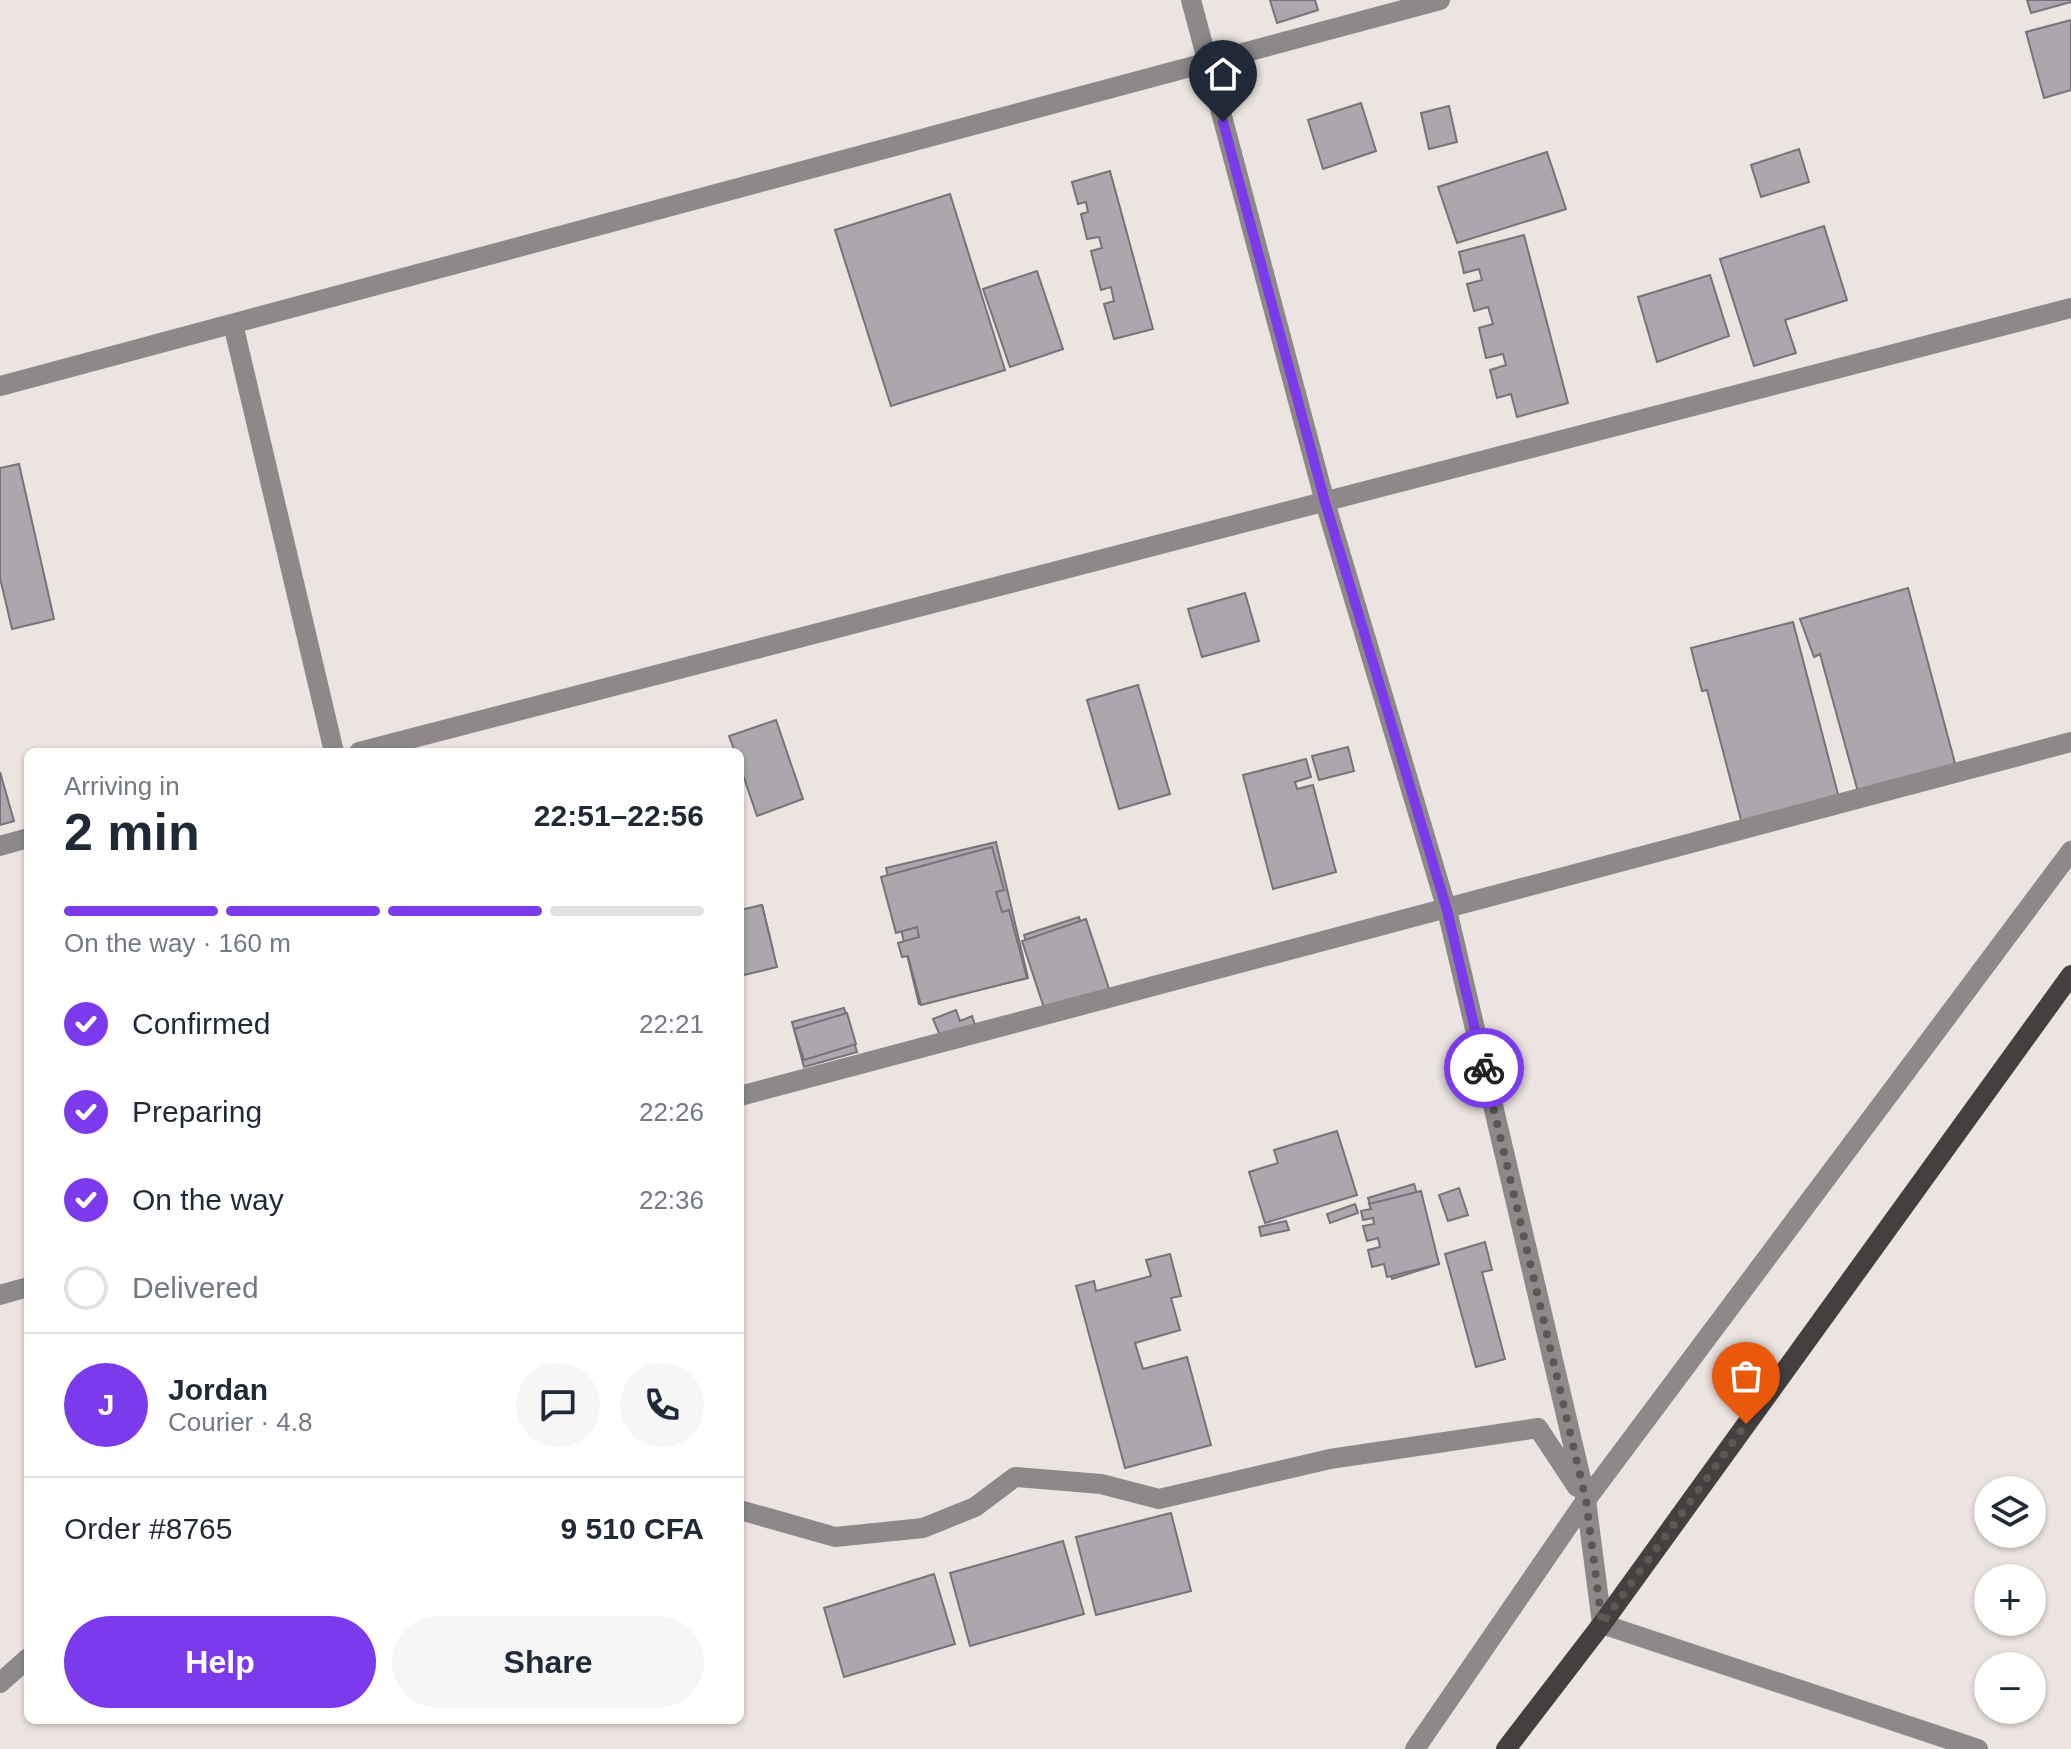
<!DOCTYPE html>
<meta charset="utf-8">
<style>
body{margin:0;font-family:Helvetica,sans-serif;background:#f6f6f7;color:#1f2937;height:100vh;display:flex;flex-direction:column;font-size:30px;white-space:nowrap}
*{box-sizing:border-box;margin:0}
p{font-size:26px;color:#747a83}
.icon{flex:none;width:44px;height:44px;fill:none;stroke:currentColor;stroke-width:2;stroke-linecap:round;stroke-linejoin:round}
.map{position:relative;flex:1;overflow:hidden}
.panel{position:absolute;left:24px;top:748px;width:720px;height:976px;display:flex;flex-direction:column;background:#fff;border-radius:12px;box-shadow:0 2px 6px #0004}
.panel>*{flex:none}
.tools{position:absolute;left:1974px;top:1476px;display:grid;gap:16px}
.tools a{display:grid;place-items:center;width:72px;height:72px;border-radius:50%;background:#fff;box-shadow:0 2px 6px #0004;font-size:40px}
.pin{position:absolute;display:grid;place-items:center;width:68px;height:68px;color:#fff;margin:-82px -34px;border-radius:50% 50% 50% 0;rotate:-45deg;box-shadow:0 0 8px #0007}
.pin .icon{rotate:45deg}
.courier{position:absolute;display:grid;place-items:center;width:80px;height:80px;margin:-40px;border:6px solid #7c3aed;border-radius:50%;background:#fff;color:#222;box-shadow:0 2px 10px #0007}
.headline em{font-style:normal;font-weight:700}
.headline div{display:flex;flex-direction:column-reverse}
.headline{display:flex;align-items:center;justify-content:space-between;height:136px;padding:0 40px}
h1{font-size:52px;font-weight:700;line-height:60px}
.bar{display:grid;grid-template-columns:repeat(4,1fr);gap:12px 8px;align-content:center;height:96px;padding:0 40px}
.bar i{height:10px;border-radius:6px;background:#e0e1e3}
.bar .active{background:#7c3aed}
.bar p{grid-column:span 4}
.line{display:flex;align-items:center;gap:20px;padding:0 40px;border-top:2px solid #e0e1e3}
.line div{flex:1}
.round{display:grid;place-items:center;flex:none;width:84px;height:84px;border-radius:42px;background:#f6f6f7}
ol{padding:0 40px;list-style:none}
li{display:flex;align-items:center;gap:24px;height:88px}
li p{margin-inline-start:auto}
li .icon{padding:8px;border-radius:50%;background:#7c3aed;color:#fff;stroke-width:4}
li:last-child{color:#747a83}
li i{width:44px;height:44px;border:4px solid #e0e1e3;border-radius:50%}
.button{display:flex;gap:16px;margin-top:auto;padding:16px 40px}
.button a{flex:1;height:92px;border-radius:48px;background:#7c3aed;color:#fff;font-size:32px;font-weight:700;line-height:92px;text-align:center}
.button a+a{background:#f6f6f7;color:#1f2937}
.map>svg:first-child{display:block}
</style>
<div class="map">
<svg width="2071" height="1749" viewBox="0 0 2071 1749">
<rect width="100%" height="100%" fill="#ebe4e0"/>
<g fill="#aba7ad" stroke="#777378" stroke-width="2">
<path d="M1270 0H1315L1318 10 1277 23Z"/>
<path d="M2027 0H2071V2L2031 13Z"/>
<path d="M2071 20V90L2044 98 2026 32Z"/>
<path d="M1361 103 1376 151 1323 169 1308 120Z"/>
<path d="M1449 106 1457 142 1429 149 1421 113Z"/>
<path d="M1799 149 1809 182 1761 197 1751 165Z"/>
<path d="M1547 152 1566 209 1457 243 1438 187Z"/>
<path d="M1110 171 1153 329 1114 339 1104 304 1114 301 1111 287 1101 290 1091 251 1102 248 1099 237 1087 239 1081 214 1088 212 1086 202 1078 204 1072 182Z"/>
<path d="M950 194 1005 370 891 406 835 230Z"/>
<path d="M1824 226 1847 300 1785 320 1796 353 1754 366 1720 259Z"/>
<path d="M1524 235 1568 403 1517 417 1511 394 1497 398 1490 370 1506 365 1503 354 1486 358 1479 328 1493 324 1488 307 1474 311 1467 284 1482 280 1479 269 1464 273 1459 252Z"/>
<path d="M1037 271 1063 349 1010 367 983 289Z"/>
<path d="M1710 275 1729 336 1657 362 1638 297Z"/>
<path d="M19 464 54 619 12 629 0 578V468Z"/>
<path d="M1908 588 1956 767 1860 799 1820 654 1814 657 1800 619Z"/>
<path d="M1245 593 1259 641 1202 657 1188 609Z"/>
<path d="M1793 622 1839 798 1742 824 1707 690 1702 691 1691 648Z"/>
<path d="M1138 685 1170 794 1119 809 1087 700Z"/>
<path d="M776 720 803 799 757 816 740 766V752H735L729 736Z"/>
<path d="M1348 747 1354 771 1319 780 1312 756Z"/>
<path d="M1306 759 1311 777 1295 782 1297 789 1313 785 1336 872 1273 889 1243 775Z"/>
<path d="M0 772 14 821 0 825Z"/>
<path d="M996 842 1028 978 919 1004 886 868Z"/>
<path d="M992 847 1004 890 996 892 1002 912 1009 910 1027 978 921 1005 908 956 902 957 898 943 919 937 917 927 896 933 881 877Z"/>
<path d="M762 905 773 950 740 959V911Z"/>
<path d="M762 905 777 967 740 976V910Z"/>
<path d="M1079 917 1103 994 1048 1012 1024 935Z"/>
<path d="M1086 919 1111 995 1047 1017 1022 941Z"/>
<path d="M844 1008 857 1052 804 1067 792 1022Z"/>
<path d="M956 1010 960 1021 972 1016 975 1025 941 1038 933 1019Z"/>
<path d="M847 1013 856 1044 804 1060 794 1029Z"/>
<path d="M1337 1131 1357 1195 1265 1223 1249 1172 1278 1163 1274 1150Z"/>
<path d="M1414 1184 1439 1264 1392 1279 1368 1198Z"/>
<path d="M1459 1188 1468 1215 1448 1221 1439 1195Z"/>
<path d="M1421 1191 1439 1264 1387 1277 1384 1264 1372 1267 1368 1250 1380 1247 1378 1238 1367 1241 1363 1226 1374 1224 1373 1218 1363 1220 1361 1211 1371 1209 1369 1204Z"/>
<path d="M1355 1204 1358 1213 1330 1223 1327 1214Z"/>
<path d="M1286 1221 1289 1230 1261 1236 1259 1227Z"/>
<path d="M1485 1242 1492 1270 1482 1272 1505 1359 1476 1367 1445 1254Z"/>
<path d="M1170 1254 1181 1296 1171 1298 1180 1330 1135 1343 1143 1369 1187 1357 1211 1445 1125 1468 1076 1286 1094 1281 1096 1291 1151 1276 1146 1260Z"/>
<path d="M1171 1513 1191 1591 1096 1615 1076 1537Z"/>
<path d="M1063 1541 1084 1614 970 1646 950 1573Z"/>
<path d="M934 1574 955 1644 844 1677 824 1608Z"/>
</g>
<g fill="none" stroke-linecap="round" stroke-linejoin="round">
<g stroke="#8d898a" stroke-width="20">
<path d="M1191 0 1325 502 1447 910 1586 1500 1602 1624 1978 1749"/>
<path d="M233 324 334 752"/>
<path d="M0 386 1440 0"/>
<path d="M359 752 2071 308"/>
<path d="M0 846 28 838"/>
<path d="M740 1096 2071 742"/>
<path d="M0 1295 28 1287"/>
<path d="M740 1510 835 1537 923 1528 975 1507 1015 1477 1101 1484 1159 1499 1330 1459 1538 1428 1577 1487"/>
<path d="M0 1683 28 1658"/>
<path d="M1415 1749 1586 1500 2071 851"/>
</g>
<path stroke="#454040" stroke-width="20" d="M1506 1749 1602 1624 2071 975"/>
</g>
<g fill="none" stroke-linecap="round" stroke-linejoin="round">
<path stroke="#5c5856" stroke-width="8" stroke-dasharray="0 14.4" d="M1484 1068 1586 1500 1602 1624 1746 1424"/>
<path stroke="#7c3aed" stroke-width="10" d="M1223 122 1325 502 1447 910 1484 1068"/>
</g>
</svg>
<div class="tools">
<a><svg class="icon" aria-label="layers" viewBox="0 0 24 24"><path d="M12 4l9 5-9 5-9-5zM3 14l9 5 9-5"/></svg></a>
<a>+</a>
<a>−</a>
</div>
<div class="pin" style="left:1746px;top:1424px;background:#ea580c"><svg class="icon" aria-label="bag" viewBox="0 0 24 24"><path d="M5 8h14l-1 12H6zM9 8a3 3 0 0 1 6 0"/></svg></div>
<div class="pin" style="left:1223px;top:122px;background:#1f2937"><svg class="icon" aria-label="home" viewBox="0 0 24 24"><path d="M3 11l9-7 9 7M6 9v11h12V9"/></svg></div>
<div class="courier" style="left:1484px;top:1068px"><svg class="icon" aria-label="bike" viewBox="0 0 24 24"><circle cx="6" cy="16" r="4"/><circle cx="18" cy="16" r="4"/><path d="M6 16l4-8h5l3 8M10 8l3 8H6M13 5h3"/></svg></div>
<section class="panel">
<div class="headline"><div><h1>2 min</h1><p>Arriving in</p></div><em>22:51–22:56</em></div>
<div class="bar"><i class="active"></i><i class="active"></i><i class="active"></i><i></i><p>On the way · 160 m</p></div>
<ol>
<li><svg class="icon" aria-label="check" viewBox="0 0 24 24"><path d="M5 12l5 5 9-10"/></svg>Confirmed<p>22:21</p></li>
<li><svg class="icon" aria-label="check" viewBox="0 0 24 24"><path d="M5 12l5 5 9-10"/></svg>Preparing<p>22:26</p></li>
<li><svg class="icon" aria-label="check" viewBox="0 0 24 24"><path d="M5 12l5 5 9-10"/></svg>On the way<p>22:36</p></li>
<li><i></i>Delivered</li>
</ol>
<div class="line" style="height:144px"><b class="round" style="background:#7c3aed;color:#fff">J</b><div><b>Jordan</b><p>Courier · 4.8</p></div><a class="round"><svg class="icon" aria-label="chat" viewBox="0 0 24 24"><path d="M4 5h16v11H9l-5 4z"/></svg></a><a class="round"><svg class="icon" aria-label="phone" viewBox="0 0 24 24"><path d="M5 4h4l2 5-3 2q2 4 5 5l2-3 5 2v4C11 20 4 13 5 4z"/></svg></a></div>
<div class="line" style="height:104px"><div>Order #8765</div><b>9 510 CFA</b></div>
<div class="button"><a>Help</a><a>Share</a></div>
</section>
</div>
